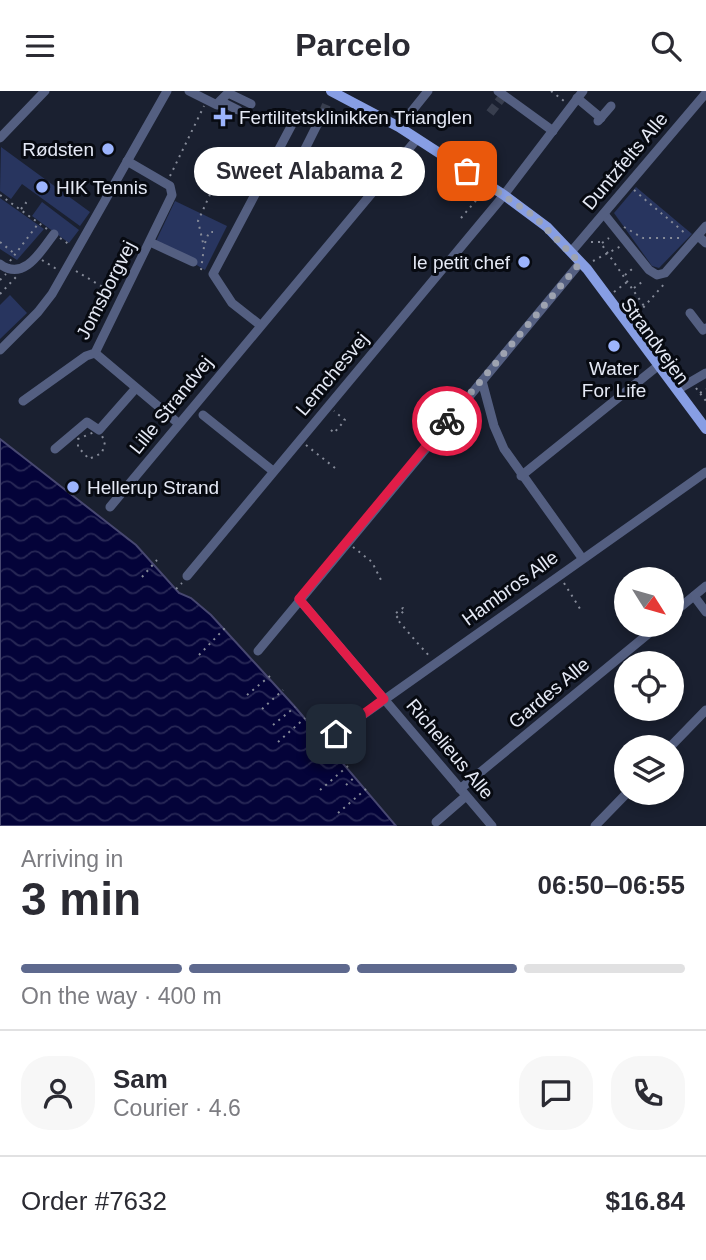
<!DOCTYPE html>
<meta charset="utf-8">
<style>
body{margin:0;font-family:Helvetica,sans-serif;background:#f7f7f7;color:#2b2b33;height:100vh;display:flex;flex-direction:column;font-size:26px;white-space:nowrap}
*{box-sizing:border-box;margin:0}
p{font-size:23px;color:#7c7c81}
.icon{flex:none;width:38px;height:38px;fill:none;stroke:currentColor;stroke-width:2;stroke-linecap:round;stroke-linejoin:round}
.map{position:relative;height:735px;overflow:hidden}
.sheet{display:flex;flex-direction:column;background:#fff;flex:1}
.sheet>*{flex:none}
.needle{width:46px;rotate:127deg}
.fabs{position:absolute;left:614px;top:476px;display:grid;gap:14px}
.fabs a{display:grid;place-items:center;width:70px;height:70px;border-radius:50%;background:#fff;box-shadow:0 4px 10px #0003;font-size:35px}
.pin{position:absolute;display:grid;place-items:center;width:60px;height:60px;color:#fff;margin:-30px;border-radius:14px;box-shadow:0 4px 10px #0006}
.courier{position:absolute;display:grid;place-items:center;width:70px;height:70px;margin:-35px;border:5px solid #e11d48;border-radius:50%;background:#fff;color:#222;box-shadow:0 2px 9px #0007}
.bubble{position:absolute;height:49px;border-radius:24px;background:#fff;box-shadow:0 4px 10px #0003;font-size:23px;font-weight:700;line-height:49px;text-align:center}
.headline em{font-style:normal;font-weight:700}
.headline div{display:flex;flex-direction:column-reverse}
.headline{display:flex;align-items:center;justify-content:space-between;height:119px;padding:0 21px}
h1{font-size:46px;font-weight:700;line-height:52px}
.bar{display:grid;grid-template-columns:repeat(4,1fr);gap:10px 7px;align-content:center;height:84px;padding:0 21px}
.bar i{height:9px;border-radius:5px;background:#e1e1e2}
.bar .active{background:#5e698e}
.bar p{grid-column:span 4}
.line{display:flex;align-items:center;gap:18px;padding:0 21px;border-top:2px solid #e1e1e2}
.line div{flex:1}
.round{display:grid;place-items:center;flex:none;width:74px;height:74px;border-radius:28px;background:#f7f7f7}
header{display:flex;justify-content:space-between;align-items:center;height:91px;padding:0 21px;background:#fff;font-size:32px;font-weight:700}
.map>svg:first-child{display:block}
</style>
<header><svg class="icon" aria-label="menu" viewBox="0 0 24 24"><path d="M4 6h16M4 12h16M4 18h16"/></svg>Parcelo<svg class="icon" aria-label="search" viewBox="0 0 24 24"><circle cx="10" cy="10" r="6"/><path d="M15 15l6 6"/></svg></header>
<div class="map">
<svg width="706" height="735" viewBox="0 0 706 735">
<defs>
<pattern id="water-waves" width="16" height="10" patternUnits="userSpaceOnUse" patternTransform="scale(1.75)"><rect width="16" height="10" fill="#040339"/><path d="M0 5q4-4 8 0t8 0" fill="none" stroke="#282856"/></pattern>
</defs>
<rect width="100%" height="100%" fill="#1a2030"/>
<g fill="#28355f">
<path d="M1 56 90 121 80 135 22 93 11 108 0 100Z"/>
<path d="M636 96 692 143 659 177 652 175 614 122Z"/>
<path d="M0 107 44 138 17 169 0 158Z"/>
<path d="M175 110 227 135 205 179 156 150Z"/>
<path d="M42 111 79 139 69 152 32 125Z"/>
<path d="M10 204 27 222 0 248V214Z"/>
</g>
<path fill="url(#water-waves)" stroke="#484871" stroke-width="2" d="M0 348 136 454 179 502 191 507 211 524 295 616 396 735H0Z"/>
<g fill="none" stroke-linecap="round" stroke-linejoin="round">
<g stroke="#383e4e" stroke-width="9" stroke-dasharray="9 4.5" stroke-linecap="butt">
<path d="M323 22 328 10"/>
<path d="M490 22 504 4"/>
</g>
<g stroke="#868b99" stroke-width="2" stroke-dasharray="2 5" stroke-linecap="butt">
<path d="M551 0 564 10"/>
<path d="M170 85 204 15"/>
<path d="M634 99C652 115 669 128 687 144"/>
<path d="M0 104 47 138"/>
<path d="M21 118 26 112 21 109"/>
<path d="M461 127 484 100"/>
<path d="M624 136 643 147H684"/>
<path d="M60 147 70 154"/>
<path d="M0 151 15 163"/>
<path d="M591 151H600L644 215"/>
<path d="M205 152 209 141H213"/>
<path d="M602 152 609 147"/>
<path d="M42 169 58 179"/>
<path d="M10 170 38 133"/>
<path d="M593 170 621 155"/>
<path d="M201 179 204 156 198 130 212 99"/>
<path d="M76 180 116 204"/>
<path d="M625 184 632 178"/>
<path d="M0 189 6 183"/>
<path d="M634 197 642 191"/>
<path d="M614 201 627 191"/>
<path d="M0 203 16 186"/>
<path d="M634 227 665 192"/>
<path d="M696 297 706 310"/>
<path d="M700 302 706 298"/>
<path d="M99 339 105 351 102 362 89 368 78 356V348Z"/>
<path d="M331 339 334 342 345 329 334 320"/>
<path d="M306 354 335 377"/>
<path d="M353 456 372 471 381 489"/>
<path d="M142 486 157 469"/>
<path d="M564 492 582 521"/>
<path d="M176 498 182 492"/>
<path d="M396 522 403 517 405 519 396 527 420 555"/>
<path d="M422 557 431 567"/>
<path d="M638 562 646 572"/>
<path d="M199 564 225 537"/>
<path d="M247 604 270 585"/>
<path d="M262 618 283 599"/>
<path d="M273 634 295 616"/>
<path d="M278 651 305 627"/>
<path d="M346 694 356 685"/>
<path d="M320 699 348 675"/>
<path d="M338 722 366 698"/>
</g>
<g stroke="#545f81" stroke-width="9">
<path d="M189 0 217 14 224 12 238 19"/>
<path d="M498 0 553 40"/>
<path d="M577 7 601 27"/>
<path d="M218 12 228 2 251 13"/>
<path d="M598 30 611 15"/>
<path d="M399 36 428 0"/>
<path d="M0 47 45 0"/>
<path d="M297 74 323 22"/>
<path d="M604 123 649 179 657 184 665 182 706 135"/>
<path d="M698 145 706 152"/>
<path d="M150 151 193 171"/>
<path d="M571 161 706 2"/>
<path d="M0 173C24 191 41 160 54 143"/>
<path d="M690 222 703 239 706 237"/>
<path d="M260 234 232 212 213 183 297 24"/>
<path d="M0 259 38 221 52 203 167 0"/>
<path d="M95 262 178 332"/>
<path d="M482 290 494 335 504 358 582 467"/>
<path d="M677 299 706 282"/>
<path d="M23 310 86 265 95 262 172 104 170 95 127 70"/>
<path d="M203 324 273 380"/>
<path d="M55 358 87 331 99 339 136 297"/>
<path d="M521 385 654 278"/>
<path d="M110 416 417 48"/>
<path d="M187 485 500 109 583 0"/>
<path d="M694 505 706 521"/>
<path d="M299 508 492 735"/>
<path d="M672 523 706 495"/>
<path d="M258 560 580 172"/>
<path d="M336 643 706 381"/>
<path d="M670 656 706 619"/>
<path d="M460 698 659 534"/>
<path d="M436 731 466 705"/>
<path d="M595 735 627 702"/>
</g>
<path stroke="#879ee4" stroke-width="10" d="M331 0 399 36 504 104 547 136 587 178 706 338"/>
</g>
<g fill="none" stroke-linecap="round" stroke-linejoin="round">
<path stroke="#9ea3b0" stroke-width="7" stroke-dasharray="0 12.6" d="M447 330 580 172 534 125 467 80"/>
<path stroke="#e11d48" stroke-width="9" d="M336 643 384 608 299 508 447 330"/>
</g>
<g fill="#9cb4fd" stroke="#070a11" stroke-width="2.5">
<path d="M219.5 15.5h7v7h7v7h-7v7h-7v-7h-7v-7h7z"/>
<circle cx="108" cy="58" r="7"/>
<circle cx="42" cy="96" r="7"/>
<circle cx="524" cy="171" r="7"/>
<circle cx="614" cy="255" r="7"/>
<circle cx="73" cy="396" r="7"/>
</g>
<g text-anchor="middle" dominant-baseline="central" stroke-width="6" stroke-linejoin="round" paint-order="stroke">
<g font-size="19" fill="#e5e9f5" stroke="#070a11" text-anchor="start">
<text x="239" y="26">Fertilitetsklinikken Trianglen</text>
<text x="94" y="58" text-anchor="end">Rødsten</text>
<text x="56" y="96">HIK Tennis</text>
<text x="510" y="171" text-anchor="end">le petit chef</text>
<text x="614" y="277" text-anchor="middle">Water<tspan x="614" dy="22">For Life</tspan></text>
<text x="87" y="396">Hellerup Strand</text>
</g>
<g font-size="19" fill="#e5e9f5" stroke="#070a11">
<text transform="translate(625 70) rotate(-50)">Duntzfelts Alle</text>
<text transform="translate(106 199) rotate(-63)">Jomsborgvej</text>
<text transform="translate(655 250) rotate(54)">Strandvejen</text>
<text transform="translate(332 283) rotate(-50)">Lemchesvej</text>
<text transform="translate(171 314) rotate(-51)">Lille Strandvej</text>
<text transform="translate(510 497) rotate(-36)">Hambros Alle</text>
<text transform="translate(549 602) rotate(-40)">Gardes Alle</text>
<text transform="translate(450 658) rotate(50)">Richelieus Alle</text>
</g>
</g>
</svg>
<div class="fabs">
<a><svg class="needle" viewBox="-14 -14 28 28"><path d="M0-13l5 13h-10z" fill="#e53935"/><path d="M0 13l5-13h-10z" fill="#7c7c81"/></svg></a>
<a><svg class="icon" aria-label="locate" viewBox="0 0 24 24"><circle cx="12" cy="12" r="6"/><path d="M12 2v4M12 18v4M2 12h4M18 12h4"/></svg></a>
<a><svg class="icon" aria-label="layers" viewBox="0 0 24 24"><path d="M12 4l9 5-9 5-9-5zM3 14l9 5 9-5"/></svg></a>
</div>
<div class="pin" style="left:467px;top:80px;background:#ea580c"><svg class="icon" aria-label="bag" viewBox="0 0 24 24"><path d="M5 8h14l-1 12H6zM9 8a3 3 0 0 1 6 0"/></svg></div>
<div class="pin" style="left:336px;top:643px;background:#1f2937"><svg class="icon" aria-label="home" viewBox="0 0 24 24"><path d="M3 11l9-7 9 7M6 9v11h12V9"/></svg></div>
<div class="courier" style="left:447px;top:330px"><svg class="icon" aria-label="bike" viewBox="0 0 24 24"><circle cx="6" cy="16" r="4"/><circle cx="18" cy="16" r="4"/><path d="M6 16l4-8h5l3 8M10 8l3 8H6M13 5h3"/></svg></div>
<div class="bubble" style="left:194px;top:56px;width:231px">Sweet Alabama 2</div>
</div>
<section class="sheet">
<div class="headline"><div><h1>3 min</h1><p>Arriving in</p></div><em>06:50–06:55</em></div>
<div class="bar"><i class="active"></i><i class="active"></i><i class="active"></i><i></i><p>On the way · 400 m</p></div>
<div class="line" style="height:126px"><a class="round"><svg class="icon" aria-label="person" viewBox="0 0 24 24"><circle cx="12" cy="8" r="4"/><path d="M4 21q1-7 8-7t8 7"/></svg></a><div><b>Sam</b><p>Courier · 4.6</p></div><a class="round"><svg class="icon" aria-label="chat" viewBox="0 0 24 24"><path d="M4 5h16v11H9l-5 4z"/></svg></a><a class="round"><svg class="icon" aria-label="phone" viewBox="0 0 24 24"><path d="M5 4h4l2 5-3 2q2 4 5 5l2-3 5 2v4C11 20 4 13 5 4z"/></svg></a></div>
<div class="line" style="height:91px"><div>Order #7632</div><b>$16.84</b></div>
</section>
